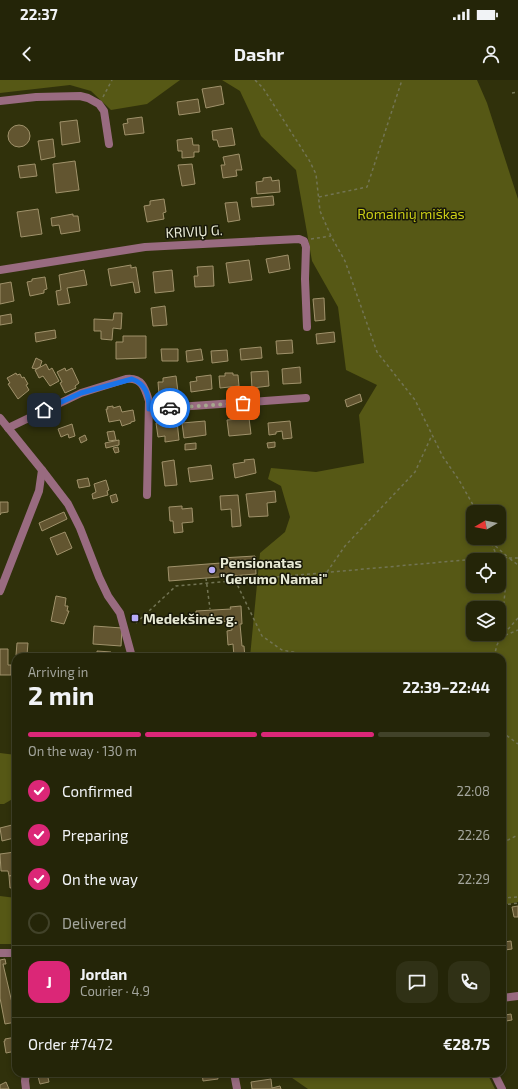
<!DOCTYPE html>
<meta charset="utf-8">
<style>
body{margin:0;font-family:"Exo 2",sans-serif;background:#303116;color:#f1f3f6;height:100vh;display:flex;flex-direction:column;font-size:15px;white-space:nowrap}
*{box-sizing:border-box;margin:0}
p{font-size:13px;color:#a3a59c}
.icon{flex:none;width:22px;height:22px;fill:none;stroke:currentColor;stroke-width:2;stroke-linecap:round;stroke-linejoin:round}
.map{position:relative;flex:1;overflow:hidden}
.details{position:absolute;left:12px;top:573px;width:494px;height:424px;display:flex;flex-direction:column;background:#242508;border-radius:12px;box-shadow:0 2px 6px #0003,0 0 0 1px #414229}
.details>*{flex:none}
.needle{width:26px;rotate:260deg}
.tools{position:absolute;left:466px;top:425px;display:grid;gap:8px}
.tools a{display:grid;place-items:center;width:40px;height:40px;border-radius:8px;background:#242508;box-shadow:0 2px 6px #0003,0 0 0 1px #414229;font-size:20px}
.pin{position:absolute;display:grid;place-items:center;width:34px;height:34px;color:#fff;margin:-17px;border-radius:8px;box-shadow:0 2px 6px #0006}
.courier{position:absolute;display:grid;place-items:center;width:40px;height:40px;margin:-20px;border:3px solid #1a73e8;border-radius:50%;background:#fff;color:#222;box-shadow:0 1px 5px #0007}
.headline em{font-style:normal;font-weight:700}
.headline div{display:flex;flex-direction:column-reverse}
.headline{display:flex;align-items:center;justify-content:space-between;height:68px;padding:0 16px}
h1{font-size:26px;font-weight:700;line-height:30px}
.bar{display:grid;grid-template-columns:repeat(4,1fr);gap:6px 4px;align-content:center;height:48px;padding:0 16px}
.bar i{height:5px;border-radius:3px;background:#414229}
.bar .current{background:#db2777}
.bar p{grid-column:span 4}
.line{display:flex;align-items:center;gap:10px;padding:0 16px;border-top:1px solid #414229}
.line div{flex:1}
.round{display:grid;place-items:center;flex:none;width:42px;height:42px;border-radius:12px;background:#303116}
ol{padding:0 16px;list-style:none}
li{display:flex;align-items:center;gap:12px;height:44px}
li p{margin-inline-start:auto}
li .icon{padding:4px;border-radius:50%;background:#db2777;color:#fff;stroke-width:4}
li:last-child{color:#a3a59c}
li i{width:22px;height:22px;border:2px solid #414229;border-radius:50%}
.status{display:flex;justify-content:space-between;align-items:center;height:28px;padding:0 20px;background:#242508;direction:ltr}
.status svg{height:11px;fill:currentColor}
header{display:flex;justify-content:space-between;align-items:center;height:52px;padding:0 16px;background:#242508;font-size:18px;font-weight:700}
.map>svg:first-child{display:block}
</style>
<div class="status"><b>22:37</b><svg viewBox="0 0 49 12"><path d="M0 12V9h3v3zM5 12V6h3v6zM10 12V3h3v9zM15 12V0h3v12zM26 1h20v11H26zM47 4h2v5h-2z"/></svg></div>
<header><svg class="icon" aria-label="back" viewBox="0 0 24 24"><path d="M15 5l-7 7 7 7"/></svg>Dashr<svg class="icon" aria-label="person" viewBox="0 0 24 24"><circle cx="12" cy="8" r="4"/><path d="M4 21q1-7 8-7t8 7"/></svg></header>
<div class="map">
<svg width="518" height="1009" viewBox="0 0 518 1009">
<rect width="100%" height="100%" fill="#30310b"/>
<g fill="#565815" fill-rule="evenodd">
<path d="M0 0H180L147 24 111 30 91 11 70 5 0 13Z"/>
<path d="M222 0H477L487 23 518 119V822L502 825V577H250L260 473 285 452 290 437 281 406 268 399 271 388 316 392 364 383 359 335 377 305 346 290 338 227 312 181 296 90 261 56 240 11ZM473 432H499V458H473ZM473 480H499V506H473ZM473 528H499V554H473Z"/>
<path d="M0 673 16 675V717L4 724H0Z"/>
<path d="M0 816 16 818V864H0Z"/>
<path d="M285 993H487L495 1009H308Z"/>
</g>
<g fill="#625530" stroke="#a0926b">
<path d="M221 6 224 24 206 28 202 9Z"/>
<path d="M198 19 200 32 179 35 177 22Z"/>
<path d="M142 37 144 53 125 55 123 44 128 43 127 39Z"/>
<path d="M77 40 80 62 62 65 60 42Z"/>
<circle cx="19" cy="56" r="11"/>
<path d="M232 48 235 65 219 67 217 60H213L212 51Z"/>
<path d="M192 58 193 65H199V72H194V77L182 78V71H178L177 60Z"/>
<path d="M53 59 55 77 41 80 38 61Z"/>
<path d="M239 74 242 90H236L237 96 223 98 221 85H225L223 77Z"/>
<path d="M75 81 79 110 56 113 53 84Z"/>
<path d="M35 84 37 96 20 98 18 86Z"/>
<path d="M192 84 195 104 182 106 178 85Z"/>
<path d="M271 97 272 101 279 100 280 112 257 114 256 102 263 101V98Z"/>
<path d="M273 116 274 125 252 127 251 118Z"/>
<path d="M164 119 166 132 163 133 164 139 147 142 144 126 150 125V121Z"/>
<path d="M237 122 240 140 228 142 225 123Z"/>
<path d="M38 129 42 154 21 157 17 132Z"/>
<path d="M73 134V136H78L80 151 61 154 59 145 52 146 51 138Z"/>
<path d="M288 175 290 189 269 193 266 179Z"/>
<path d="M249 180 252 200 229 203 226 183Z"/>
<path d="M131 185V188L136 187 140 212 135 213 133 202 111 206 108 189Z"/>
<path d="M213 186 214 206 195 207 194 196H198L197 187Z"/>
<path d="M84 190 87 205 67 208 70 223 58 225 56 211 61 210 59 195Z"/>
<path d="M172 190 174 211 155 213 153 192Z"/>
<path d="M45 197 47 209 44 210V213L30 216 27 202 32 201V199Z"/>
<path d="M11 202 14 221 0 224V204Z"/>
<path d="M324 218 325 240 315 241 313 219Z"/>
<path d="M165 226 167 245 153 246 151 228Z"/>
<path d="M114 233H122L121 249 113 248 112 260 101 259V251H94V239L113 240Z"/>
<path d="M11 234 12 243 0 245V236Z"/>
<path d="M55 250 56 258 36 262 35 253Z"/>
<path d="M334 252 335 262 317 264 316 254Z"/>
<path d="M123 256H146V278L116 279V262H123Z"/>
<path d="M292 260 293 273 277 274 276 261Z"/>
<path d="M261 267 262 278 241 280 240 269Z"/>
<path d="M161 269H178V281H162Z"/>
<path d="M201 269 203 280 187 282 186 271Z"/>
<path d="M227 270 228 281 212 283 211 271Z"/>
<path d="M36 278 42 281 40 287 36 289 32 288Z"/>
<path d="M46 284 49 290 52 288 59 301 50 306 43 296 39 298 35 290Z"/>
<path d="M300 287 301 303 283 304 282 289Z"/>
<path d="M65 288 66 291 72 288 79 303 75 306 76 308 65 313 60 303 62 302 57 292Z"/>
<path d="M268 291 269 306 252 308 251 292Z"/>
<path d="M16 293 17 295 20 294 22 298 24 297 28 304 26 305 29 310 18 319 8 304 10 303 7 298Z"/>
<path d="M225 293H233V295H238L239 306 220 308 219 296H225Z"/>
<path d="M211 295 212 309 191 312 190 302 197 301 196 297Z"/>
<path d="M176 296 178 312 159 315 158 302H163V298Z"/>
<path d="M360 314 362 321 347 327 345 320Z"/>
<path d="M113 326V328L120 326 122 332 133 330 135 341 131 342V343L122 346 120 340 109 342 106 329H108L107 327Z"/>
<path d="M249 338 251 354 229 356 227 340Z"/>
<path d="M177 341 179 360 165 362V356L158 357 156 343Z"/>
<path d="M205 341 206 355 184 358 182 343Z"/>
<path d="M290 341 292 358 283 359 282 351 276 352V354L269 355 268 343Z"/>
<path d="M72 344 75 356 69 358 68 354 61 357 58 349Z"/>
<path d="M114 351 116 360 109 361 107 352Z"/>
<path d="M85 355 87 360 81 363 79 358Z"/>
<path d="M119 360V365L106 368 105 363Z"/>
<path d="M275 362V367L268 368 267 363Z"/>
<path d="M196 363V369L185 370V364Z"/>
<path d="M118 367 119 372 115 373 113 368Z"/>
<path d="M254 379 256 393 235 398 233 384 245 382 244 380Z"/>
<path d="M174 380 177 405 165 406 162 382Z"/>
<path d="M211 385 213 399 190 402 188 388Z"/>
<path d="M88 398 90 406 79 408 77 400Z"/>
<path d="M106 400 109 410 107 411 108 415 93 419 92 414 96 412 94 404Z"/>
<path d="M275 411 276 422 267 423 268 436 249 437 246 414Z"/>
<path d="M116 414 118 421 112 423 110 416Z"/>
<path d="M238 415 241 446 232 447 231 429 221 430 220 416Z"/>
<path d="M0 422H8V432L1 433 0 435Z"/>
<path d="M182 426V429L192 428 193 442 182 443 183 452 174 453 173 441H170L169 427Z"/>
<path d="M64 432 67 439 42 451 39 443Z"/>
<path d="M65 452 72 468 57 475 50 458Z"/>
<path d="M255 476 256 494 169 501 168 487 221 483V478Z"/>
<path d="M56 516 66 518 65 526H68L67 531H69L64 544 51 541Z"/>
<path d="M241 526 242 544H240L242 566H244L245 577H234L233 564 228 565 227 551 232 550 231 541 197 543 196 531 231 529 230 527Z"/>
<path d="M94 546 122 548 121 566 93 564Z"/>
<path d="M17 563H28L27 575H16Z"/>
<path d="M0 569H8V585H11V595H0Z"/>
<path d="M97 571 111 572V577H97Z"/>
<path d="M12 745 14 758 2 761 0 748Z"/>
<path d="M15 772 16 795 9 796 8 791H1L0 774Z"/>
<path d="M16 795V807L10 808 9 796Z"/>
<path d="M518 826V837H514L512 827Z"/>
<path d="M511 861 512 869 505 870 504 862Z"/>
<path d="M5 879 6 884H3L16 940V942L5 944 0 918V880Z"/>
<path d="M511 934 512 940 506 941 505 935Z"/>
<path d="M16 957V971L6 973 4 961H5V959Z"/>
<path d="M37 993H47L49 1002 40 1004Z"/>
<path d="M202 993H217L218 999 203 1001Z"/>
<path d="M271 999 272 1008 280 1006 281 1009H252L251 1002Z"/>
<path d="M6 1002 9 1009H0V1005Z"/>
</g>
<g fill="none" stroke-linecap="round" stroke-linejoin="round">
<g stroke="#727454" stroke-width="1.5" stroke-dasharray="3 3" stroke-linecap="butt">
<path d="M255 0 263 8 309 80 316 94 320 131 331 156 345 181 377 272 415 320 443 377 459 400 477 432"/>
<path d="M512 13 518 12"/>
<path d="M103 17 112 0"/>
<path d="M319 117 367 107 402 0"/>
<path d="M311 159 331 156"/>
<path d="M489 458 497 476"/>
<path d="M491 462 509 478H518"/>
<path d="M327 492 345 466 415 392 432 355"/>
<path d="M206 498 210 529"/>
<path d="M235 500 262 556 282 570 320 577"/>
<path d="M518 538 501 557 518 550"/>
<path d="M136 543 176 506 498 477 509 478 518 485"/>
<path d="M494 577 497 565 501 557 505 511 502 487 499 480"/>
<path d="M502 652 518 664"/>
<path d="M502 763 518 755"/>
<path d="M502 818 518 817"/>
<path d="M502 825 518 823"/>
</g>
<g stroke="#996b80" stroke-width="8">
<path d="M0 21 36 17 80 16 88 18 99 24 104 31 109 64"/>
<path d="M0 190 145 167 299 159 304 161 306 167 305 199 307 247"/>
<path d="M149 329 306 318"/>
<path d="M8 348 81 313 126 299C142 297 145 308 149 321L147 415"/>
<path d="M42 390 68 424 80 448 99 497 108 516 120 533 132 577"/>
<path d="M502 918 518 916"/>
<path d="M234 993 237 1009"/>
<path d="M26 1009 25 1001 26 993"/>
</g>
<g stroke="#996b80" stroke-width="8">
<path d="M0 338 42 390 39 411 0 511"/>
<path d="M0 873H16"/>
<path d="M494 993 502 1009"/>
</g>
</g>
<g fill="none" stroke-linecap="round" stroke-linejoin="round">
<path stroke="#a7a98e" stroke-width="4" stroke-dasharray="0 7.2" d="M170 328 243 323"/>
<path stroke="#1a73e8" stroke-width="5" d="M44 330 81 313 132 299C146 304 149 315 149 329L170 328"/>
</g>
<g fill="#b7abf8" stroke="#181809" stroke-width="1.5">
<circle cx="212" cy="490" r="4"/>
<rect x="131" y="534" width="8" height="8" rx="2"/>
</g>
<g text-anchor="middle" dominant-baseline="central" stroke-width="3" stroke-linejoin="round" paint-order="stroke">
<g font-size="14" fill="#cacd16" stroke="#181809">
<text x="411" y="133">Romainių miškas</text>
</g>
<g font-size="14" fill="#e7e9d4" stroke="#181809">
<text transform="translate(194 151) rotate(-3)">KRIVIŲ G.</text>
</g>
<g font-size="14" font-weight="bold" fill="#e7e9d4" stroke="#181809" text-anchor="start">
<text x="220" y="482">Pensionatas<tspan x="220" dy="16">"Gerumo Namai"</tspan></text>
<text x="143" y="538">Medekšinės g.</text>
</g>
</g>
</svg>
<div class="tools">
<a><svg class="needle" viewBox="-14 -14 28 28"><path d="M0-13l5 13h-10z" fill="#e53935"/><path d="M0 13l5-13h-10z" fill="#a3a59c"/></svg></a>
<a><svg class="icon" aria-label="locate" viewBox="0 0 24 24"><circle cx="12" cy="12" r="6"/><path d="M12 2v4M12 18v4M2 12h4M18 12h4"/></svg></a>
<a><svg class="icon" aria-label="layers" viewBox="0 0 24 24"><path d="M12 4l9 5-9 5-9-5zM3 14l9 5 9-5"/></svg></a>
</div>
<div class="pin" style="left:243px;top:323px;background:#ea580c"><svg class="icon" aria-label="bag" viewBox="0 0 24 24"><path d="M5 8h14l-1 12H6zM9 8a3 3 0 0 1 6 0"/></svg></div>
<div class="pin" style="left:44px;top:330px;background:#1f2937"><svg class="icon" aria-label="home" viewBox="0 0 24 24"><path d="M3 11l9-7 9 7M6 9v11h12V9"/></svg></div>
<div class="courier" style="left:170px;top:328px"><svg class="icon" aria-label="car" viewBox="0 0 24 24"><path d="M5 17H2v-5l4-1 3-4h7l3 4 3 1v5h-3M9 17h6M6 11h13"/><circle cx="7" cy="17" r="2"/><circle cx="17" cy="17" r="2"/></svg></div>
<section class="details">
<div class="headline"><div><h1>2 min</h1><p>Arriving in</p></div><em>22:39–22:44</em></div>
<div class="bar"><i class="current"></i><i class="current"></i><i class="current"></i><i></i><p>On the way · 130 m</p></div>
<ol>
<li><svg class="icon" aria-label="check" viewBox="0 0 24 24"><path d="M5 12l5 5 9-10"/></svg>Confirmed<p>22:08</p></li>
<li><svg class="icon" aria-label="check" viewBox="0 0 24 24"><path d="M5 12l5 5 9-10"/></svg>Preparing<p>22:26</p></li>
<li><svg class="icon" aria-label="check" viewBox="0 0 24 24"><path d="M5 12l5 5 9-10"/></svg>On the way<p>22:29</p></li>
<li><i></i>Delivered</li>
</ol>
<div class="line" style="height:72px"><b class="round" style="background:#db2777;color:#fff">J</b><div><b>Jordan</b><p>Courier · 4.9</p></div><a class="round"><svg class="icon" aria-label="chat" viewBox="0 0 24 24"><path d="M4 5h16v11H9l-5 4z"/></svg></a><a class="round"><svg class="icon" aria-label="phone" viewBox="0 0 24 24"><path d="M5 4h4l2 5-3 2q2 4 5 5l2-3 5 2v4C11 20 4 13 5 4z"/></svg></a></div>
<div class="line" style="height:52px"><div>Order #7472</div><b>€28.75</b></div>
</section>
</div>
